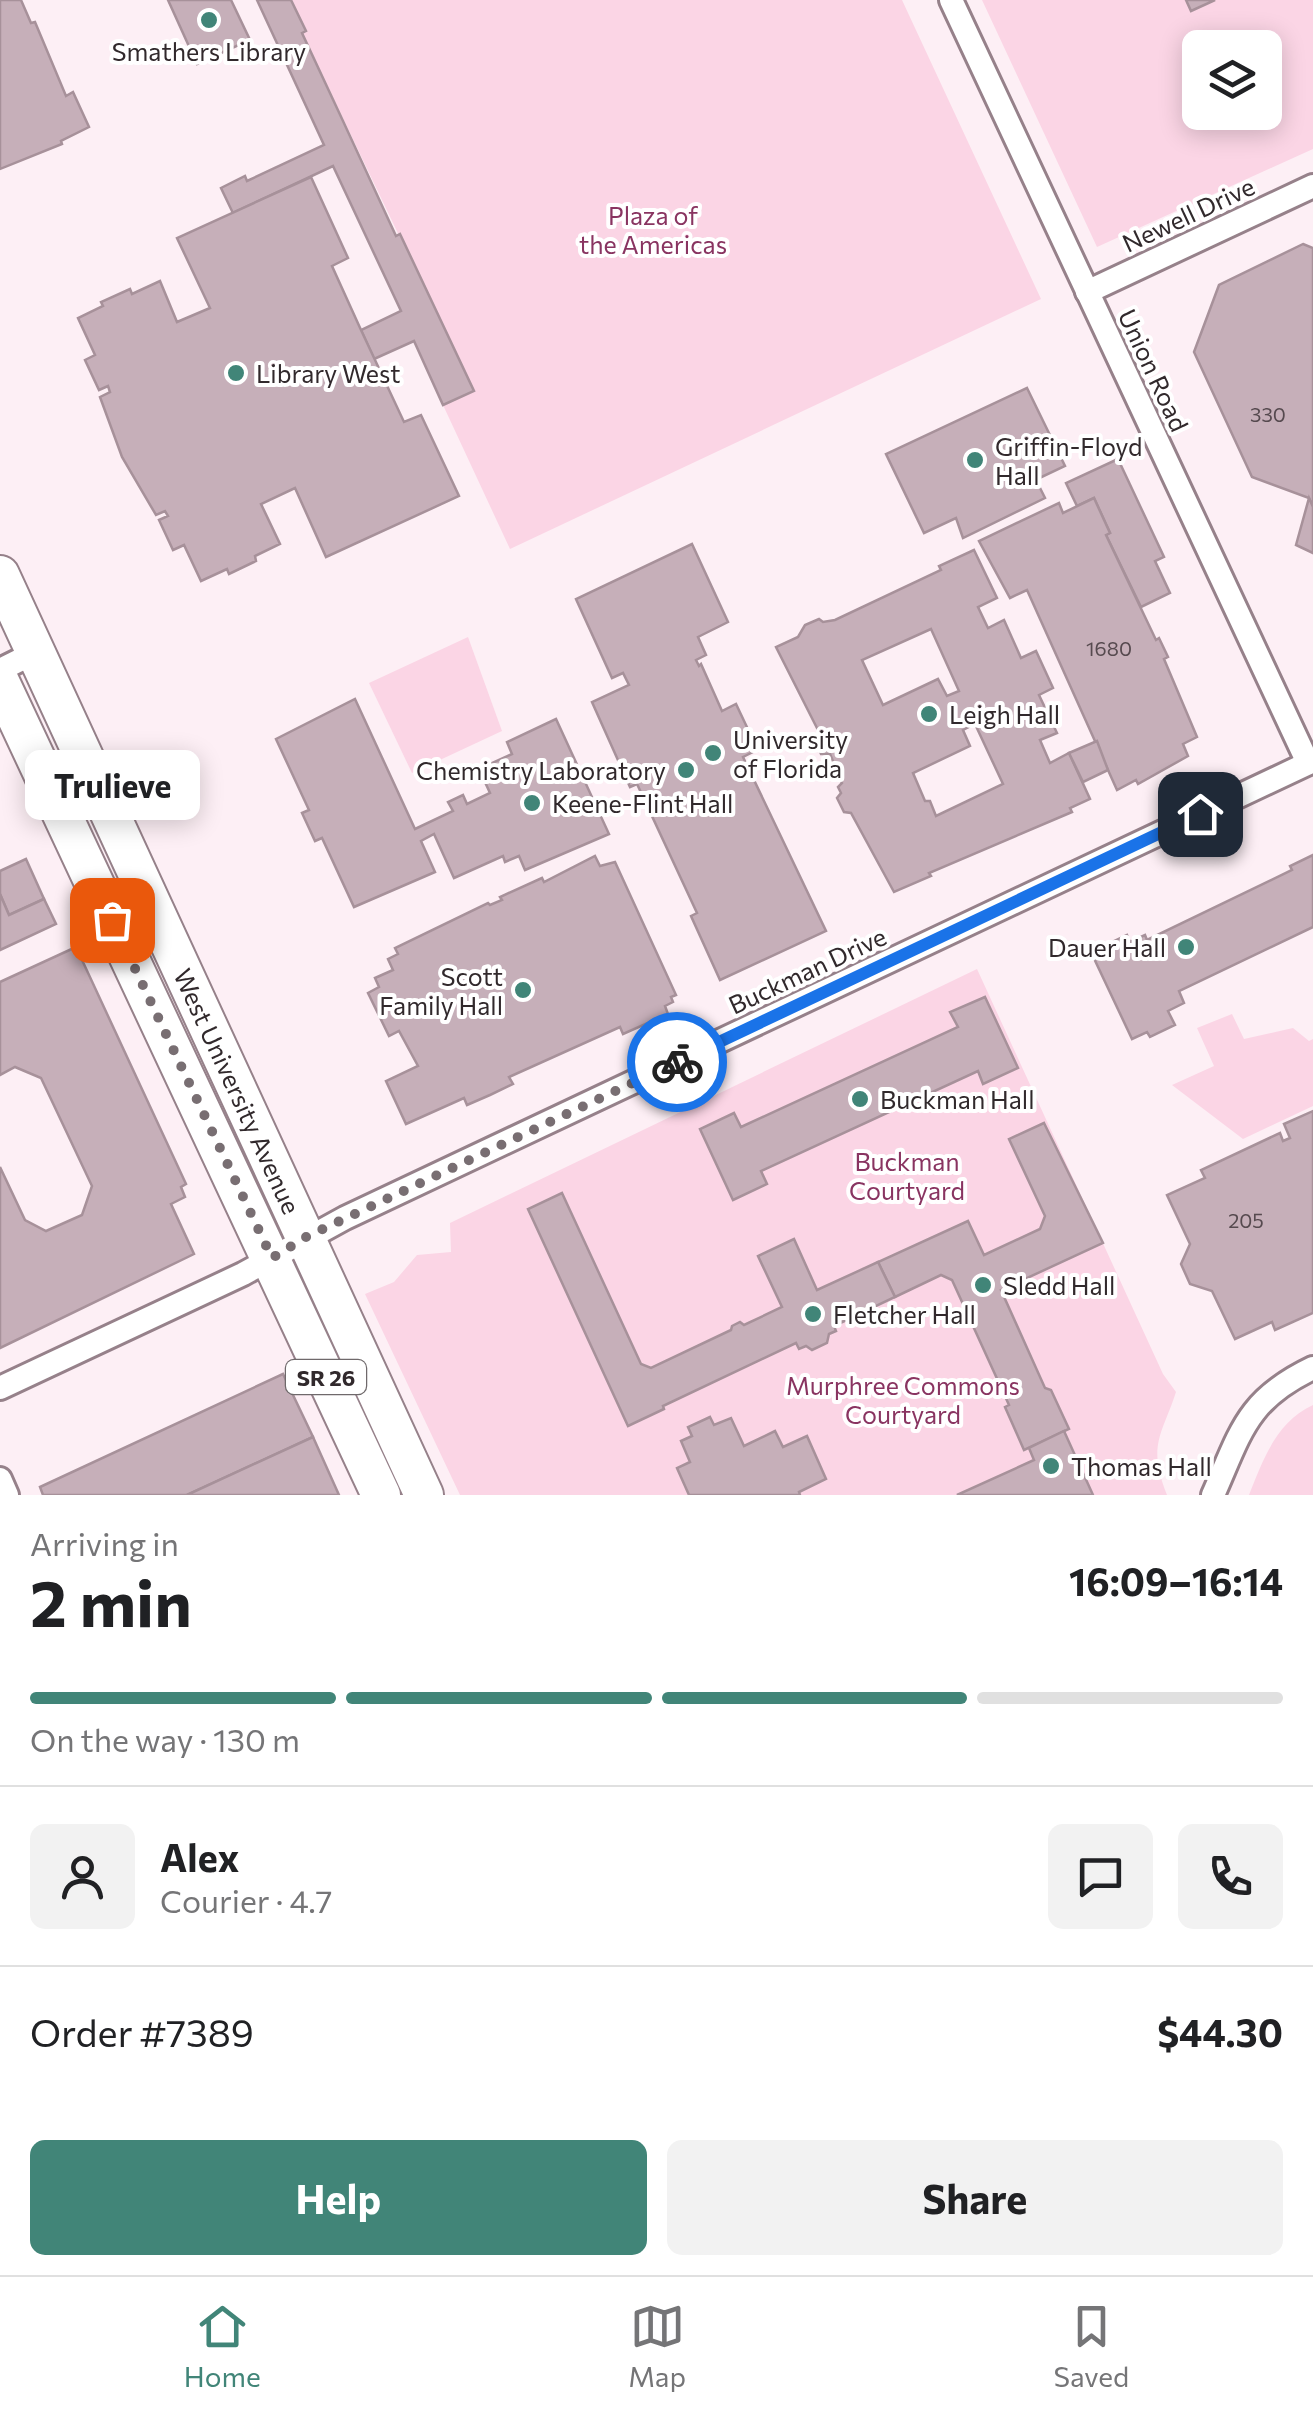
<!DOCTYPE html>
<meta charset="utf-8">
<style>
body{margin:0;font-family:Commissioner,sans-serif;background:#f2f2f2;color:#202124;height:100vh;display:flex;flex-direction:column;font-size:38px;white-space:nowrap}
*{box-sizing:border-box;margin:0}
p{font-size:32px;color:#757577}
.icon{flex:none;width:55px;height:55px;fill:none;stroke:currentColor;stroke-width:2;stroke-linecap:round;stroke-linejoin:round}
.map{position:relative;height:1495px;overflow:hidden}
.details{display:flex;flex-direction:column;background:#fff;flex:1}
.details>*{flex:none}
.buttons{position:absolute;left:1182px;top:30px;display:grid;gap:20px}
.buttons a{display:grid;place-items:center;width:100px;height:100px;border-radius:15px;background:#fff;box-shadow:0 5px 25px #0003;font-size:50px}
.pin{position:absolute;display:grid;place-items:center;width:85px;height:85px;color:#fff;margin:-42px;border-radius:20px;box-shadow:0 5px 15px #0006}
.courier{position:absolute;display:grid;place-items:center;width:100px;height:100px;margin:-50px;border:8px solid #1a73e8;border-radius:50%;background:#fff;color:#222;box-shadow:0 2px 12px #0007}
.bubble{position:absolute;height:70px;border-radius:15px;background:#fff;box-shadow:0 5px 25px #0003;font-size:32px;font-weight:700;line-height:70px;text-align:center}
.head em{font-style:normal;font-weight:700}
.head div{display:flex;flex-direction:column-reverse}
.head{display:flex;align-items:center;justify-content:space-between;height:170px;padding:0 30px}
h1{font-size:65px;font-weight:700;line-height:75px}
.bar{display:grid;grid-template-columns:repeat(4,1fr);gap:15px 10px;align-content:center;height:120px;padding:0 30px}
.bar i{height:12px;border-radius:8px;background:#e0e0e0}
.bar .selected{background:#418578}
.bar p{grid-column:span 4}
.line{display:flex;align-items:center;gap:25px;padding:0 30px;border-top:2px solid #e0e0e0}
.line div{flex:1}
.round{display:grid;place-items:center;flex:none;width:105px;height:105px;border-radius:15px;background:#f2f2f2}
.action{display:flex;gap:20px;margin-top:auto;padding:20px 30px}
.action a{flex:1;height:115px;border-radius:15px;background:#418578;color:#fff;font-size:40px;font-weight:700;line-height:115px;text-align:center}
.action a+a{background:#f2f2f2;color:#202124}
.tab-bar{display:flex;justify-content:space-around;align-items:center;height:140px;border-top:2px solid #e0e0e0;background:#fff;font-size:28px;color:#757577}
.tab-bar a{display:grid;justify-items:center;gap:5px}
.tab-bar .selected{color:#418578}
.map>svg:first-child{display:block}
</style>
<div class="map">
<svg width="1313" height="1495" viewBox="0 0 1313 1495">
<rect width="100%" height="100%" fill="#fdeff5"/>
<g fill="#fbd5e5" fill-rule="evenodd">
<path d="M291 0H902L1041 299 510 549 443 405 473 390 302 33 306 31Z"/>
<path d="M982 0H1186L1191 11 1215 0H1313V149L1097 247ZM1200 48H1265V112H1200Z"/>
<path d="M468 637 502 731 412 773 369 683Z"/>
<path d="M977 969 1163 1374 1176 1392C1162 1435 1147 1445 1167 1495H460L365 1294 394 1282 417 1255 451 1252 450 1223Z"/>
<path d="M1232 1014 1244 1039 1293 1028 1309 1041 1313 1039V1106L1243 1139 1172 1085 1214 1066 1197 1028Z"/>
<path d="M1313 1405V1495H1249C1263 1460 1276 1422 1313 1405Z"/>
</g>
<g fill="#c6afb9" stroke="#a7919a" stroke-width="2.5" fill-rule="evenodd">
<path d="M0 0H21L31 23 35 22 66 96 73 92 89 127 61 141 62 144 0 169Z"/>
<path d="M168 0H231L250 40 197 64Z"/>
<path d="M257 0H291L306 31 302 33 343 121 396 236 400 234 474 391 443 405 414 341 374 359 361 330 401 311 333 166 233 213 231 209 221 188 245 176 247 181 324 145Z"/>
<path d="M1186 0H1215L1191 11Z"/>
<path d="M311 177 348 258 332 266 361 330 404 422 421 415 459 496 326 557 295 488 261 504 280 544 255 556 256 561 229 574 227 569 201 581 184 545 173 550 159 520 168 516 165 511 156 515 122 457 100 397 110 392 108 386 99 390 85 360 95 355 78 318 103 306 101 302 130 289 132 294 160 281 177 322 210 308 177 238Z"/>
<path d="M1303 244 1313 248V507L1309 498 1252 477 1194 352 1219 285Z"/>
<path d="M1027 388 1065 466 1031 482 1033 487 1038 484 1045 498 963 538 956 518 924 533 886 454Z"/>
<path d="M1118 459 1164 557 1155 561 1170 593 1141 607 1106 535 1110 533 1094 498 1077 506 1066 483Z"/>
<path d="M1094 498 1110 533 1106 535 1156 640 1159 638 1168 657 1164 659 1197 737 1183 744 1188 756 1138 784 1136 780 1117 790 1027 590 1010 598 979 541 1059 503 1063 513Z"/>
<path d="M1309 498 1313 507V553L1296 545Z"/>
<path d="M692 544 728 622 698 637 706 655 696 660 699 666 701 664 722 711 736 704 754 742 749 744 753 752 743 757 826 931 720 980 691 916 697 913 637 784 630 787 592 702 629 685 623 673 612 678 576 599Z"/>
<path d="M974 550 997 598 978 607 988 628 1004 620 1021 658 1036 651 1053 688 1039 695 1057 733 1040 740 1050 763 1069 753 1090 799 1070 808 1072 812 929 873 931 876 894 892 851 813 844 812 837 798 841 793 838 787 842 783 830 754H821L815 740 820 734 776 647 798 637 805 625 819 619 823 622 835 620 941 570 939 566ZM931 629 959 691 947 696 938 679 883 705 862 660ZM975 724 1003 784 936 816 930 801H925L913 773 970 746 963 730Z"/>
<path d="M355 699 415 829 453 811 448 802 463 795 467 804 490 793 479 769 512 754 507 742 556 719 609 834 525 870 519 856 505 862 503 856 454 878 434 834 421 841 435 872 354 907 322 838 315 841 302 813 309 810 276 739Z"/>
<path d="M1097 741 1108 770 1083 782 1069 753Z"/>
<path d="M1313 855V927L1179 991 1184 1003 1168 1011 1175 1025 1150 1037 1147 1032 1132 1039 1091 952 1127 935 1130 942 1145 935 1147 940 1292 870 1290 866Z"/>
<path d="M595 856 600 866 615 862 676 995 671 997 673 1002 665 1006 668 1014 623 1034 620 1027 509 1077 513 1084 490 1095 467 1105 464 1098 406 1124 386 1081 418 1066 399 1031 389 1036 368 993 379 987 375 978 393 970 388 959 398 954 395 948 488 903 490 905 502 900 500 897 542 878 544 882Z"/>
<path d="M26 859 44 899 9 915 0 894V871Z"/>
<path d="M0 894 9 915 44 899 56 924 0 950Z"/>
<path d="M76 947 186 1184 181 1187 185 1197 171 1204 194 1254 0 1348V1167L25 1220 46 1231 82 1215 92 1186 41 1078 15 1067 0 1075V982Z"/>
<path d="M985 997 1018 1068 983 1084 978 1071 761 1171 767 1184 733 1200 700 1129 734 1113 741 1127 958 1027 950 1012Z"/>
<path d="M1313 1111V1313L1275 1330 1272 1322 1235 1339 1212 1291 1190 1284 1181 1264 1190 1244 1167 1195 1205 1178 1201 1170 1280 1133 1283 1141 1290 1138 1284 1124Z"/>
<path d="M1044 1123 1103 1243 1001 1290 1045 1388 1051 1390 1069 1429 1024 1450 1005 1407 1009 1405 952 1280 941 1275 895 1297 878 1262 968 1221 984 1255 1040 1229 1045 1216 1009 1139Z"/>
<path d="M562 1193 641 1364 651 1368 731 1330 732 1326 740 1322 744 1325 782 1307 758 1256 794 1239 817 1290 878 1262 895 1297 834 1326 836 1331 829 1334 827 1343 812 1350 806 1346 799 1349 796 1343 663 1406 664 1409 628 1426 528 1209Z"/>
<path d="M283 1374 313 1437 187 1495H43L40 1487Z"/>
<path d="M710 1417 714 1425 731 1418 744 1446 775 1431 783 1447 807 1436 826 1479 799 1492 800 1495H689L677 1468 690 1462 681 1441 692 1436 688 1427Z"/>
<path d="M1064 1431 1093 1495H957L1034 1460 1029 1448Z"/>
<path d="M313 1437 339 1495H187Z"/>
</g>
<g fill="none" stroke-linecap="round" stroke-linejoin="round">
<g stroke="#96818a" stroke-width="28">
<g id="minor">
<path d="M951 0 1308 763"/>
<path d="M1087 292 1313 186"/>
<path d="M0 670 36 652"/>
<path d="M0 1388 243 1274 345 1218 1313 761"/>
<path d="M0 1479 7 1495"/>
<path d="M1213 1495C1241 1432 1246 1400 1313 1368"/>
</g>
</g>
<g stroke="#96818a" stroke-width="42">
<g id="primary">
<path id="s1" d="M0 575 424 1495"/>
<path d="M0 682 381 1495"/>
</g>
</g>
<use href="#minor" stroke="#fff" stroke-width="22"/>
<use href="#primary" stroke="#fff" stroke-width="38"/>
</g>
<g fill="none" stroke-linecap="round" stroke-linejoin="round">
<path stroke="#786e72" stroke-width="10" stroke-dasharray="0 18" d="M112 920 272 1258 306 1237 677 1062"/>
<path stroke="#1a73e8" stroke-width="12" d="M677 1062 1200 814"/>
</g>
<g fill="#418578" stroke="#fff" stroke-width="4">
<circle cx="209" cy="20" r="10"/>
<circle cx="236" cy="373" r="10"/>
<circle cx="975" cy="460" r="10"/>
<circle cx="929" cy="714" r="10"/>
<circle cx="713" cy="753" r="10"/>
<circle cx="686" cy="770" r="10"/>
<circle cx="532" cy="803" r="10"/>
<circle cx="1186" cy="947" r="10"/>
<circle cx="523" cy="990" r="10"/>
<circle cx="860" cy="1099" r="10"/>
<circle cx="983" cy="1285" r="10"/>
<circle cx="813" cy="1314" r="10"/>
<circle cx="1051" cy="1466" r="10"/>
</g>
<g text-anchor="middle" dominant-baseline="central" stroke-width="8" stroke-linejoin="round" paint-order="stroke">
<g font-size="20" fill="#564a4f">
<text x="1268" y="414">330</text>
<text x="1109" y="648">1680</text>
<text x="1246" y="1220">205</text>
</g>
<rect fill="#fff" stroke="#6f696b" stroke-width="2.5" x="286" y="1360" width="80" height="34" rx="8"/>
<g font-size="22" font-weight="bold" fill="#31292c">
<text x="326" y="1377">SR 26</text>
</g>
<g font-size="25" fill="#31292c" stroke="#fff" text-anchor="start">
<text x="209" y="51" text-anchor="middle">Smathers Library</text>
<text x="256" y="373">Library West</text>
<text x="995" y="446">Griffin-Floyd<tspan x="995" dy="29">Hall</tspan></text>
<text x="949" y="714">Leigh Hall</text>
<text x="733" y="739">University<tspan x="733" dy="29">of Florida</tspan></text>
<text x="666" y="770" text-anchor="end">Chemistry Laboratory</text>
<text x="552" y="803">Keene-Flint Hall</text>
<text x="1166" y="947" text-anchor="end">Dauer Hall</text>
<text x="503" y="976" text-anchor="end">Scott<tspan x="503" dy="29">Family Hall</tspan></text>
<text x="880" y="1099">Buckman Hall</text>
<text x="1003" y="1285">Sledd Hall</text>
<text x="833" y="1314">Fletcher Hall</text>
<text x="1071" y="1466">Thomas Hall</text>
</g>
<g font-size="25" fill="#31292c" stroke="#fff">
<text transform="translate(1188 214) rotate(-25)">Newell Drive</text>
<text transform="translate(1154 370) rotate(65)">Union Road</text>
<text transform="translate(807 970) rotate(-25)">Buckman Drive</text>
<text stroke="none"><textPath href="#s1" startOffset="568">West University Avenue</textPath></text>
</g>
<g font-size="25" fill="#893461" stroke="#fff">
<text x="653" y="215">Plaza of<tspan x="653" dy="29">the Americas</tspan></text>
<text x="907" y="1161">Buckman<tspan x="907" dy="29">Courtyard</tspan></text>
<text x="903" y="1385">Murphree Commons<tspan x="903" dy="29">Courtyard</tspan></text>
</g>
</g>
</svg>
<div class="buttons">
<a><svg class="icon" aria-label="layers" viewBox="0 0 24 24"><path d="M12 4l9 5-9 5-9-5zM3 14l9 5 9-5"/></svg></a>
</div>
<div class="pin" style="left:112px;top:920px;background:#ea580c"><svg class="icon" aria-label="bag" viewBox="0 0 24 24"><path d="M5 8h14l-1 12H6zM9 8a3 3 0 0 1 6 0"/></svg></div>
<div class="pin" style="left:1200px;top:814px;background:#1f2937"><svg class="icon" aria-label="home" viewBox="0 0 24 24"><path d="M3 11l9-7 9 7M6 9v11h12V9"/></svg></div>
<div class="courier" style="left:677px;top:1062px"><svg class="icon" aria-label="bike" viewBox="0 0 24 24"><circle cx="6" cy="16" r="4"/><circle cx="18" cy="16" r="4"/><path d="M6 16l4-8h5l3 8M10 8l3 8H6M13 5h3"/></svg></div>
<div class="bubble" style="left:25px;top:750px;width:175px">Trulieve</div>
</div>
<section class="details">
<div class="head"><div><h1>2 min</h1><p>Arriving in</p></div><em>16:09–16:14</em></div>
<div class="bar"><i class="selected"></i><i class="selected"></i><i class="selected"></i><i></i><p>On the way · 130 m</p></div>
<div class="line" style="height:180px"><a class="round"><svg class="icon" aria-label="person" viewBox="0 0 24 24"><circle cx="12" cy="8" r="4"/><path d="M4 21q1-7 8-7t8 7"/></svg></a><div><b>Alex</b><p>Courier · 4.7</p></div><a class="round"><svg class="icon" aria-label="chat" viewBox="0 0 24 24"><path d="M4 5h16v11H9l-5 4z"/></svg></a><a class="round"><svg class="icon" aria-label="phone" viewBox="0 0 24 24"><path d="M5 4h4l2 5-3 2q2 4 5 5l2-3 5 2v4C11 20 4 13 5 4z"/></svg></a></div>
<div class="line" style="height:130px"><div>Order #7389</div><b>$44.30</b></div>
<div class="action"><a>Help</a><a>Share</a></div>
</section>
<nav class="tab-bar">
<a class="selected"><svg class="icon" aria-label="home" viewBox="0 0 24 24"><path d="M3 11l9-7 9 7M6 9v11h12V9"/></svg>Home</a>
<a><svg class="icon" aria-label="map" viewBox="0 0 24 24"><path d="M3 6l6-2 6 2 6-2v14l-6 2-6-2-6 2zM9 4v14M15 6v14"/></svg>Map</a>
<a><svg class="icon" aria-label="saved" viewBox="0 0 24 24"><path d="M7 4h10v16l-5-4-5 4z"/></svg>Saved</a>
</nav>
